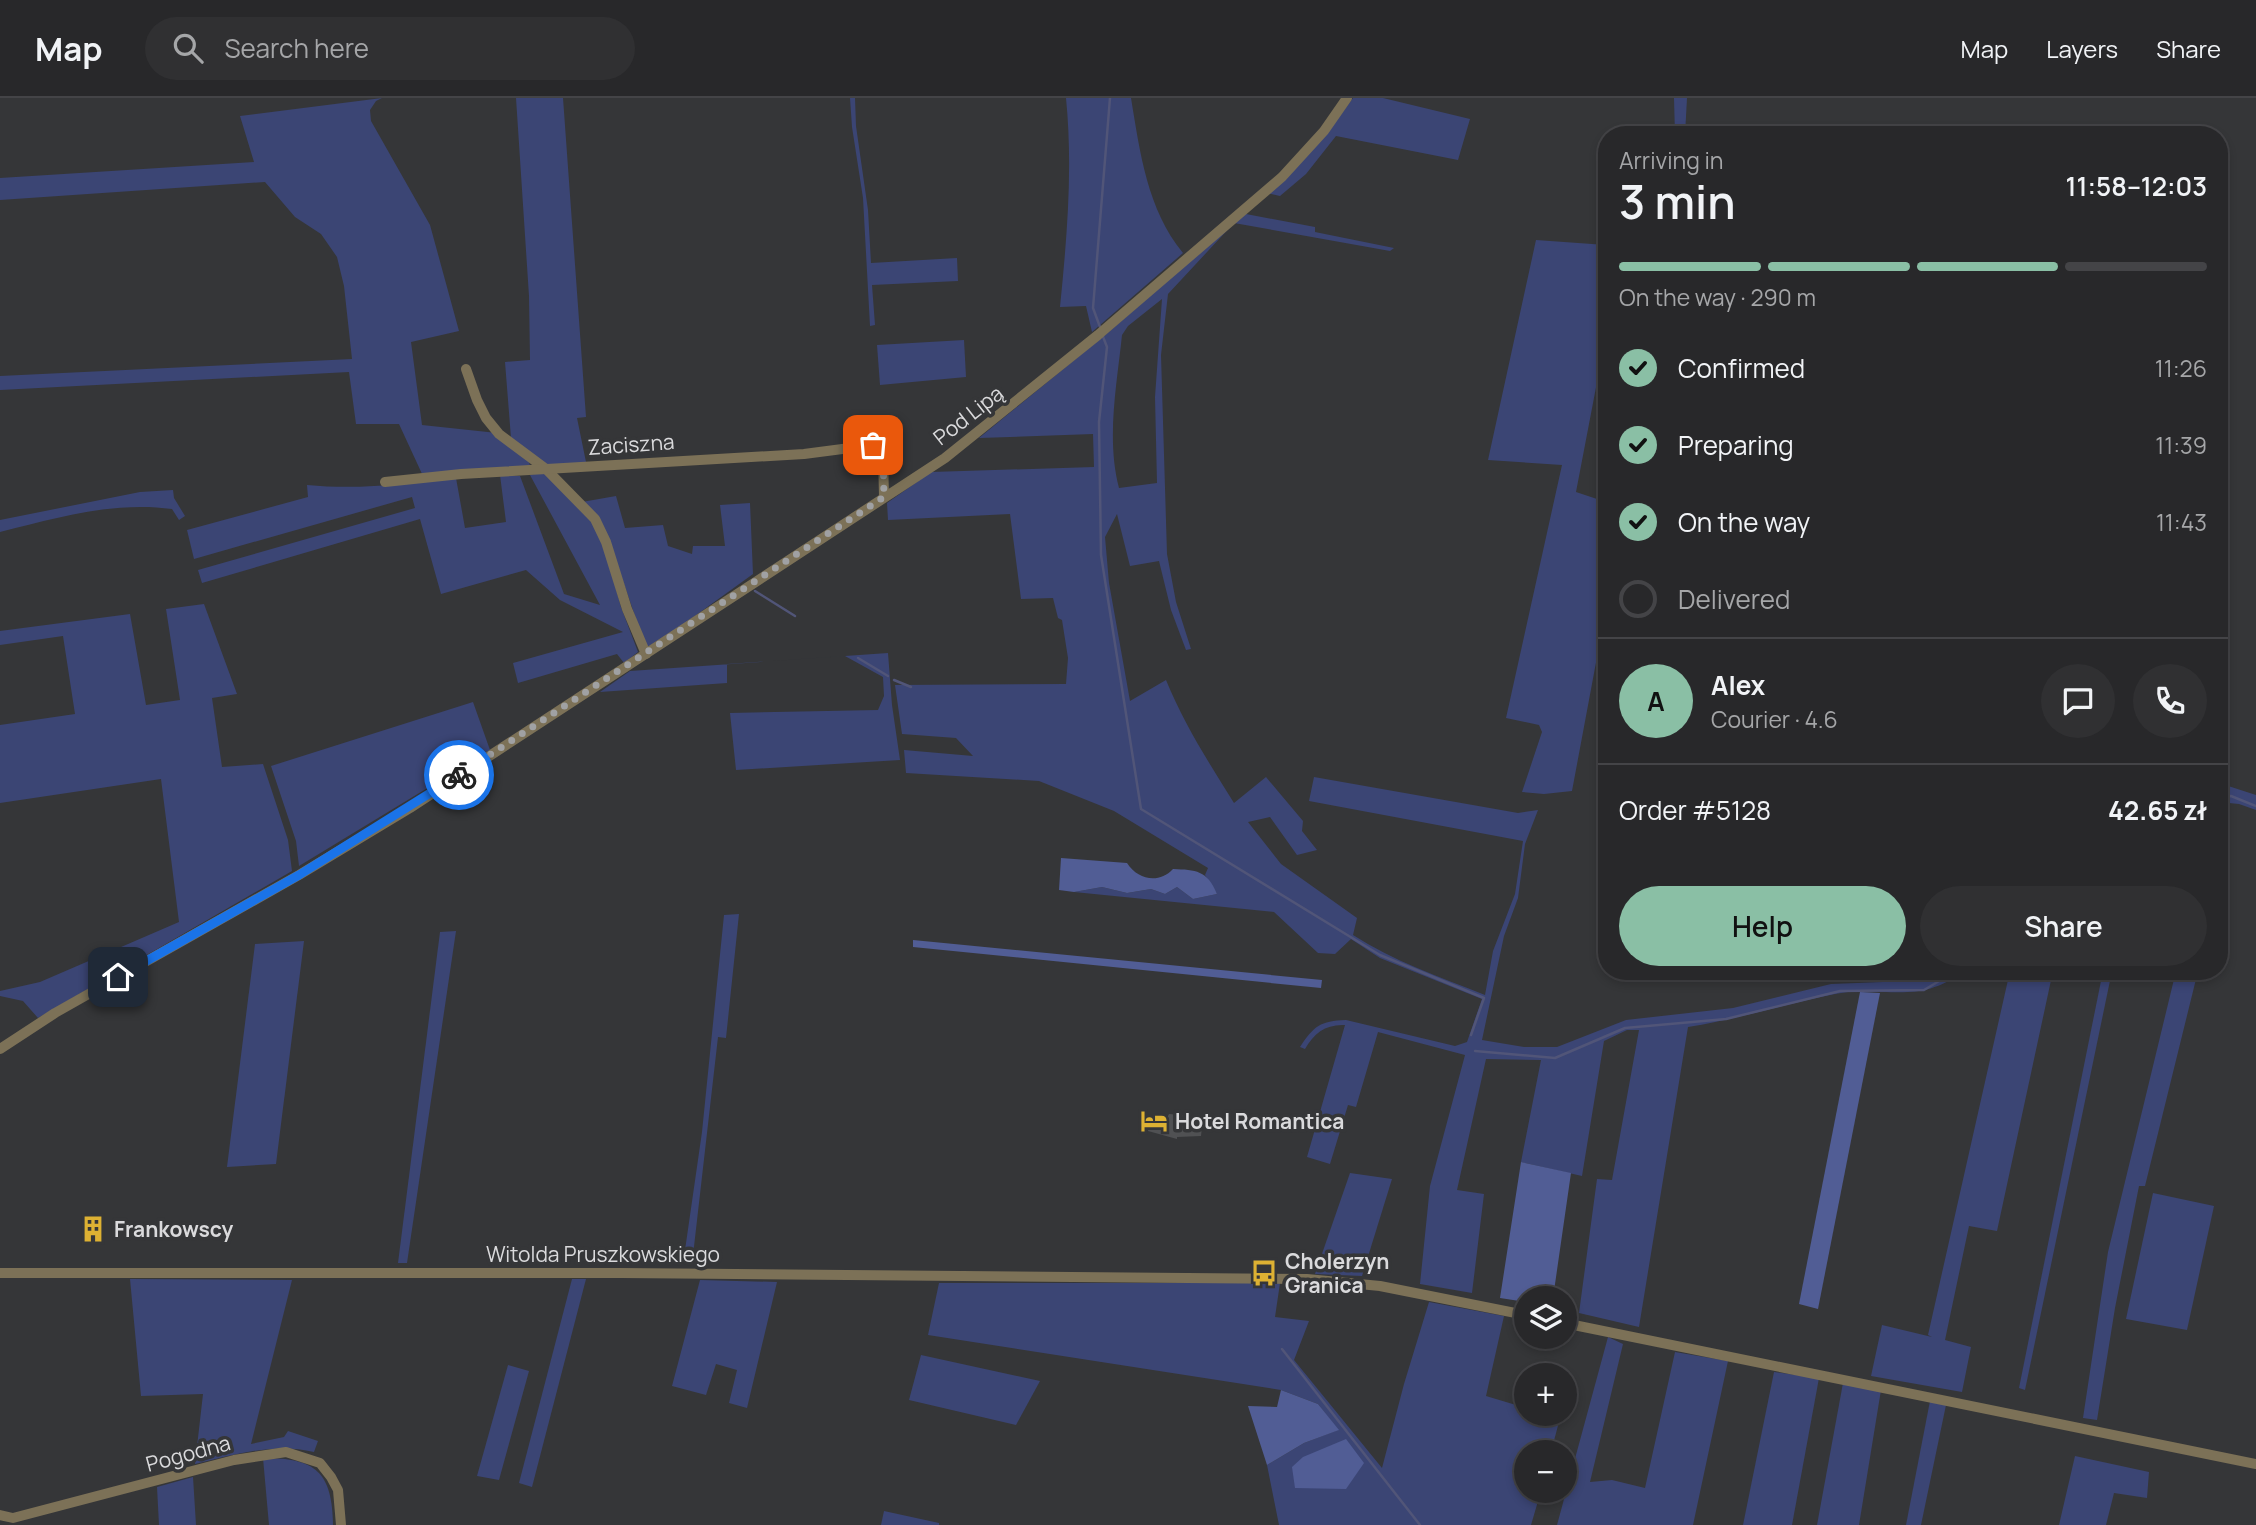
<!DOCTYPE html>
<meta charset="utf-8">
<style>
body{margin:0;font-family:Manrope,sans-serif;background:#303032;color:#f1f3f6;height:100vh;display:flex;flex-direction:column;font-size:26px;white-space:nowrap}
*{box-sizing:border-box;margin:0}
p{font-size:23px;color:#a5a6a8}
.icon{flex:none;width:38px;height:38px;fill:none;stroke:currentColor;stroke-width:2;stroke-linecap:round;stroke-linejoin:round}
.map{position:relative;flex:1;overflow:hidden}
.sheet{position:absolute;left:1598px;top:28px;width:630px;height:854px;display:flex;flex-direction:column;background:#28282a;border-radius:28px;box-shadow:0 4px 10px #0003,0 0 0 2px #444447}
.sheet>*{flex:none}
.tools{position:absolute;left:1514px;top:1188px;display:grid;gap:14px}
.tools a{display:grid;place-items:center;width:63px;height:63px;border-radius:50%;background:#28282a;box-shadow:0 4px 10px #0003,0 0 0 2px #444447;font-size:35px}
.pin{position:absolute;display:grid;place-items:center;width:60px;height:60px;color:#fff;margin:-30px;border-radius:14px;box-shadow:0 4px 10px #0006}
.courier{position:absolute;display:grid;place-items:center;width:70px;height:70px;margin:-35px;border:5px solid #1a73e8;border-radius:50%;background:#fff;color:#222;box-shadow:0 2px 9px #0007}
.overview em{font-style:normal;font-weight:600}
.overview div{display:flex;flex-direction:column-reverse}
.overview{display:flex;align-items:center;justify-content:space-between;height:119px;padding:0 21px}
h1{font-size:46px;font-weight:600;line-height:52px}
.bar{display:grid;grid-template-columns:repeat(4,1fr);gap:10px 7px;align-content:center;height:84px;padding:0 21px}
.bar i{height:9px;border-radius:5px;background:#444447}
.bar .on{background:#8abfa5}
.bar p{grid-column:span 4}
.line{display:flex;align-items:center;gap:18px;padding:0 21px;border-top:2px solid #444447}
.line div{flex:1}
.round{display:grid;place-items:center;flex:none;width:74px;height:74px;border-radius:37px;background:#303032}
ol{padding:0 21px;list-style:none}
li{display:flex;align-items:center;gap:21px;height:77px}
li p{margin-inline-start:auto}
li .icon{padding:7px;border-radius:50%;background:#8abfa5;color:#111;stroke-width:4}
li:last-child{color:#a5a6a8}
li i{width:38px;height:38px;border:4px solid #444447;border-radius:50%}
.cta{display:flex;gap:14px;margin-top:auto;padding:14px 21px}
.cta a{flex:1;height:80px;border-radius:42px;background:#8abfa5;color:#111;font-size:28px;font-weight:600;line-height:80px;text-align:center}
.cta a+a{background:#303032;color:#f1f3f6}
header{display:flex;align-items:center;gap:42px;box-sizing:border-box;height:98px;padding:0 35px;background:#28282a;border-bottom:2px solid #444447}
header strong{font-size:33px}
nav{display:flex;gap:38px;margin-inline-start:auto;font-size:24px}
.search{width:490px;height:63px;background:#303032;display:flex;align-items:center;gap:18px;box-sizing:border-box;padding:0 24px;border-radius:38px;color:#a5a6a8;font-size:26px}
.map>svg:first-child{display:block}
</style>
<header>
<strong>Map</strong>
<div class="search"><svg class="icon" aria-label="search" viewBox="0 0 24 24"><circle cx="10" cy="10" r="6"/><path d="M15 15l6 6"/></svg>Search here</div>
<nav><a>Map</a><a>Layers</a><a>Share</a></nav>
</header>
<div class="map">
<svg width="2256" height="1427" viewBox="0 0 2256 1427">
<rect width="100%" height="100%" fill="#353638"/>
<g fill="#3b4574" fill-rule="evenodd">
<path d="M382 0 376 3 370 12 371 23 430 127 459 233 411 244 422 327 497 335 529 362 530 369 423 378 399 326H356L349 274 0 292V278L352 261 344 188 337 159 321 136 295 119 265 84 0 102V80L254 64 240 18Z"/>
<path d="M516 0H563L586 319 577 320 586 364 546 370 511 340 505 264 530 262 529 198Z"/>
<path d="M850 0H855L856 28 868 112 871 165 957 160 958 183 872 187 875 227 870 228 863 100 852 29Z"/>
<path d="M1066 0H1131C1140 54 1147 111 1183 155L1092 234 1086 208 1060 209C1067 139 1073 70 1066 0Z"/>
<path d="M1353 0H1383L1470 21 1458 62 1336 38 1306 76 1280 98 1267 95 1339 19Z"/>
<path d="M1674 0H1687L1685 37H1675Z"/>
<path d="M1246 116 1315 129V134L1394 150 1390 153 1234 125 1168 196 1161 257 1167 456 1176 504 1191 551 1186 552 1171 512 1159 463 1130 468 1117 416 1105 439 1109 485 1130 603 1166 582C1184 626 1209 665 1234 705L1266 679 1303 723 1302 733 1317 752 1297 757 1270 719 1248 724 1281 766 1357 820 1353 837C1393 863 1440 879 1485 897L1493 853 1515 796 1523 743 1309 703 1314 679 1518 715 1538 712 1525 746 1518 800 1504 838 1482 942 1524 949H1557L1626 922 1733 910 1831 886 1909 883 1939 873H1963C1918 909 1882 886 1835 896 1785 906 1738 921 1688 929L1639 1229 1579 1215 1597 1081 1612 1082 1639 932H1627L1604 943 1582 1078 1521 1064 1541 962 1486 961 1457 1092 1484 1096 1472 1195 1420 1186 1430 1088 1465 957 1378 934 1356 1009 1348 1007 1330 1066 1307 1059 1345 927C1326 926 1314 935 1305 951L1300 949C1314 928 1320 923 1346 922L1455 948 1467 944 1482 901 1380 860 1351 841 1335 856 1318 855 1274 814 1074 794 1102 789 1127 795 1151 791 1165 796 1177 789 1193 801 1217 796 1205 777 1208 770 1114 713 1039 683 906 675 904 652 973 658 956 640 902 636 895 587 1066 586 1068 560 1062 522 1058 520 1053 500 1021 501 1010 416 888 422 887 405 931 374 1094 369 1093 336 979 340 1111 232 1234 125ZM1162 201 1155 299 1157 385 1119 390C1106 341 1117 286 1122 237L1128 228Z"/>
<path d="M1536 142 1606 147V237L1576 394 1606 404V511L1572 693 1544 696 1522 694 1542 634 1539 627 1506 620 1562 367 1488 362Z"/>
<path d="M964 242 966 279 880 287 877 247Z"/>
<path d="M544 374 594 423 603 443 621 509 638 554 624 565 617 556 518 585 513 565 623 534 560 502 526 472 441 496 420 421 202 485 198 472 415 410 412 399 194 461 187 432 308 399 307 387C358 392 406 386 456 380L465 430 506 424 500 377 520 378 564 496 600 507 530 377Z"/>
<path d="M173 392 174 400 185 418 179 422 172 411C114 403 56 420 0 434V422L140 394Z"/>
<path d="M616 398 625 430 663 427 668 448 692 456 693 448H725L720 407 750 405 753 476 681 528 646 550 613 454 582 404Z"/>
<path d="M204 506 237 596 212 600 222 669 263 666 288 742 292 773 38 920 23 903 0 898V893L40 884 179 824 161 681 0 705V627L75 616 63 538 0 547V533L130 516 146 607 180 602 166 511Z"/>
<path d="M888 555 892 607 900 662 736 672 730 615 878 612 884 598 883 579 845 558 727 566V585L600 594 630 573Z"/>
<path d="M473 604 490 652 299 768 296 743 271 668Z"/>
<path d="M2219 685 2256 697V712L2239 706 2219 704Z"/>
<path d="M739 816 726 940 718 939 692 1166H683L702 1034 724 817Z"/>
<path d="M456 833 407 1165H398L440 834Z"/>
<path d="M304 843 276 1066 227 1069 255 846Z"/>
<path d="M2010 873H2053L1997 1133 1969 1128 1945 1242 1971 1249 1962 1294 1871 1278 1882 1227 1932 1239 1928 1237Z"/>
<path d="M2103 873H2112L2025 1292 2019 1290Z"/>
<path d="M2176 873H2198L2145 1088H2139L2115 1210 2097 1322 2083 1320 2108 1154Z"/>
<path d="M1350 1075 1392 1081 1362 1178 1315 1176Z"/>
<path d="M2153 1095 2214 1108 2187 1232 2126 1221Z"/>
<path d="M130 1181 292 1182 251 1346 284 1339 288 1333 318 1343 314 1354C273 1344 235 1357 195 1366L203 1296 141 1298Z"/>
<path d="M572 1181H586L532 1389 519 1385Z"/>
<path d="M700 1182 777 1184 747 1310 729 1305 737 1272 716 1266 706 1297 672 1288Z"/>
<path d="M939 1185H1280L1275 1219 1309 1223 1294 1262 1382 1370 1404 1286 1429 1204 1504 1218 1486 1298 1526 1310V1316H1545L1560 1320 1551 1354H1526V1393H1541L1531 1427H1279L1267 1367 1304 1345 1338 1332 1318 1306 1281 1292 928 1237Z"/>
<path d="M1608 1239 1623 1246 1590 1384 1612 1382 1645 1390 1675 1254 1728 1263 1693 1427H1557Z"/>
<path d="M921 1257 1040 1283 1016 1327 909 1302Z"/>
<path d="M508 1267 529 1273 499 1382 477 1378Z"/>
<path d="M1774 1274 1819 1280 1792 1427H1743Z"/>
<path d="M1843 1285 1881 1292 1859 1427H1817Z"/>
<path d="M1930 1303 1946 1307 1921 1427H1906Z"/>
<path d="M2075 1358 2149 1374 2147 1400 2114 1395 2106 1427H2059Z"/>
<path d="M263 1360C316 1360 332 1374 333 1427H269Z"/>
<path d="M193 1379 196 1427H159L157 1389Z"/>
<path d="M884 1413 939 1425V1427H881Z"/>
</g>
<g fill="#515d95">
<path d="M1061 760 1127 765C1138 782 1159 786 1173 771 1196 772 1207 772 1217 796L1193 801 1177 789 1165 796 1151 791 1127 795 1102 789 1074 794 1059 792Z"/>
<path d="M913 842 1322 882 1321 890 913 849Z"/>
<path d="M1860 894 1880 895 1818 1211 1799 1206Z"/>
<path d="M1521 1064 1571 1075 1553 1200H1526V1204L1500 1200Z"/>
<path d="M1281 1292 1318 1306 1339 1332 1304 1345 1267 1367 1248 1308 1277 1309Z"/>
<path d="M1346 1341 1364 1365 1346 1391 1295 1390 1292 1369 1303 1359Z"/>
</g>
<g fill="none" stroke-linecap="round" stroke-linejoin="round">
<g stroke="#515578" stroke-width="2.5">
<path d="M1100 229 1093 210 1110 0"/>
<path d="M1102 236 1107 249 1099 324 1101 457 1141 711 1380 857 1484 900 1471 937"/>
<path d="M755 493 795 518"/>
<path d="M858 560 888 578"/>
<path d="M894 582 911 589"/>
<path d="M2219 699 2231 698 2256 708"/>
<path d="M1475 953 1555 960 1625 930 1726 921 1840 893 1924 892 1956 873"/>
<path d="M1282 1251 1420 1427"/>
</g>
</g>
<g fill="#505153">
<path d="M1169 1016 1203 1019 1201 1038 1177 1039V1041L1148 1033 1150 1019 1168 1018Z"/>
<path d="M87 1123 101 1124 99 1140 85 1139Z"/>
</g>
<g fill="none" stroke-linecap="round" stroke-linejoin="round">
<g stroke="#7c7157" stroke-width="10">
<path d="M466 271 477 302 486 320 499 336 546 371 595 421 606 444 627 511 646 556"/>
<path d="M385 384 461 376 804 356 873 347 881 350 883 356 884 399"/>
<path d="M0 951 55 915 299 777 410 710 945 360 1098 237 1282 79 1324 33 1347 0"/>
<path d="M0 1175H621L1307 1181 1380 1188 1526 1217"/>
<path d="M1564 1225 2256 1366"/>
<path d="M0 1417 13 1420 234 1362 286 1354 320 1365 331 1379 338 1392 341 1427"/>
</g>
</g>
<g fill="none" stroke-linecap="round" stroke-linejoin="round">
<path stroke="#a0a1a3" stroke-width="7" stroke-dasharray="0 12.6" d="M459 677 884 399 883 356 881 350 873 347"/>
<path stroke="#1a73e8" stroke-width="9" d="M118 879 299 777 459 677"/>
</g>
<defs>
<g id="hotel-bare" transform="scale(2.1)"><path d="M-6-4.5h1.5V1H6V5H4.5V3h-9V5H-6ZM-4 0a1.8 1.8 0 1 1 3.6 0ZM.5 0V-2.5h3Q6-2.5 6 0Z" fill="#ddb133" stroke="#353638" stroke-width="2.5" paint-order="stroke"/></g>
<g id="building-bare" transform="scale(2.1)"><path d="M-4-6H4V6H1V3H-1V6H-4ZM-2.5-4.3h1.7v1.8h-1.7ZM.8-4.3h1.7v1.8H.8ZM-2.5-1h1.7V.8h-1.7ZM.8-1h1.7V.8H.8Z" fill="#ddb133" stroke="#353638" stroke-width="2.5" paint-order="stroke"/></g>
<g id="bus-bare" transform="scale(2.1)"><path d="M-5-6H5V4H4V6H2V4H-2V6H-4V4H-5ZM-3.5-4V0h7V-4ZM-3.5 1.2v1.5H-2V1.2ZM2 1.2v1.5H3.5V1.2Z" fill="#ddb133" stroke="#353638" stroke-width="2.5" paint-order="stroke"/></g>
</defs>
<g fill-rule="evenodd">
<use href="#hotel-bare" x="1154" y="1023"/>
<use href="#building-bare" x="93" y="1131"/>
<use href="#bus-bare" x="1264" y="1175"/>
</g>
<g text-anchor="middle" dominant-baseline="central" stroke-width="7" stroke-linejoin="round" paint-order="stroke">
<g font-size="21" fill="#dadadc" stroke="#353638">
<text transform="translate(968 317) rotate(-38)">Pod Lipą</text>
<text transform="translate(631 346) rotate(-4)">Zaciszna</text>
<text x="603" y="1156">Witolda Pruszkowskiego</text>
<text transform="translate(188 1355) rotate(-15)">Pogodna</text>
</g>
<g font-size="21" font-weight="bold" fill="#dadadc" stroke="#353638" text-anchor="start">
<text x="1175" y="1023">Hotel Romantica</text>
<text x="114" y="1131">Frankowscy</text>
<text x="1285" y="1163">Cholerzyn<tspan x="1285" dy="24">Granica</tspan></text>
</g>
</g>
</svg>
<div class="tools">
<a><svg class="icon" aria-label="layers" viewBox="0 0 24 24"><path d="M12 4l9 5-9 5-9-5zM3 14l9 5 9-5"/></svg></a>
<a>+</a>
<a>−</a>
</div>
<div class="pin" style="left:873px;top:347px;background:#ea580c"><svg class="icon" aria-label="bag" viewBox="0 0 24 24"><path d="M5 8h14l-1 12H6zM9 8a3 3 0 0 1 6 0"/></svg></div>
<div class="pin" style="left:118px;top:879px;background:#1f2937"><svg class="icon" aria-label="home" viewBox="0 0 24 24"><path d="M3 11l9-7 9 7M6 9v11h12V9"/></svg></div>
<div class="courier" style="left:459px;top:677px"><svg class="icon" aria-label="bike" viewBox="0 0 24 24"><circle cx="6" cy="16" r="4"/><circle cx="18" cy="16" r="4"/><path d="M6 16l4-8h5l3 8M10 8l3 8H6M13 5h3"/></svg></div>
<section class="sheet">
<div class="overview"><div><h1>3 min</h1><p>Arriving in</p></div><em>11:58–12:03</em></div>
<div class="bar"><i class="on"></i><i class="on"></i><i class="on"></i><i></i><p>On the way · 290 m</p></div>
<ol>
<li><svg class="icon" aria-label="check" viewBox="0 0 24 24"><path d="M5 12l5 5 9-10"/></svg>Confirmed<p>11:26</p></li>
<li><svg class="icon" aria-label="check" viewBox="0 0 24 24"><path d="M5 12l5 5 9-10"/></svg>Preparing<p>11:39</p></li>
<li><svg class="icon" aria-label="check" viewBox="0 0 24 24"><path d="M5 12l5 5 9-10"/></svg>On the way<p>11:43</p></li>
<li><i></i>Delivered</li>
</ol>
<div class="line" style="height:126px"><b class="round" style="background:#8abfa5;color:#111">A</b><div><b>Alex</b><p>Courier · 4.6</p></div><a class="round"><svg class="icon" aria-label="chat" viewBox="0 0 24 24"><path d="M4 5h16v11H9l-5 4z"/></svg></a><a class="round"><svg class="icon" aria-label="phone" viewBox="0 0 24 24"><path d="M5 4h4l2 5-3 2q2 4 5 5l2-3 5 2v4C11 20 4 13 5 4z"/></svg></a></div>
<div class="line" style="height:91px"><div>Order #5128</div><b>42.65 zł</b></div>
<div class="cta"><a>Help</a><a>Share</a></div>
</section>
</div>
